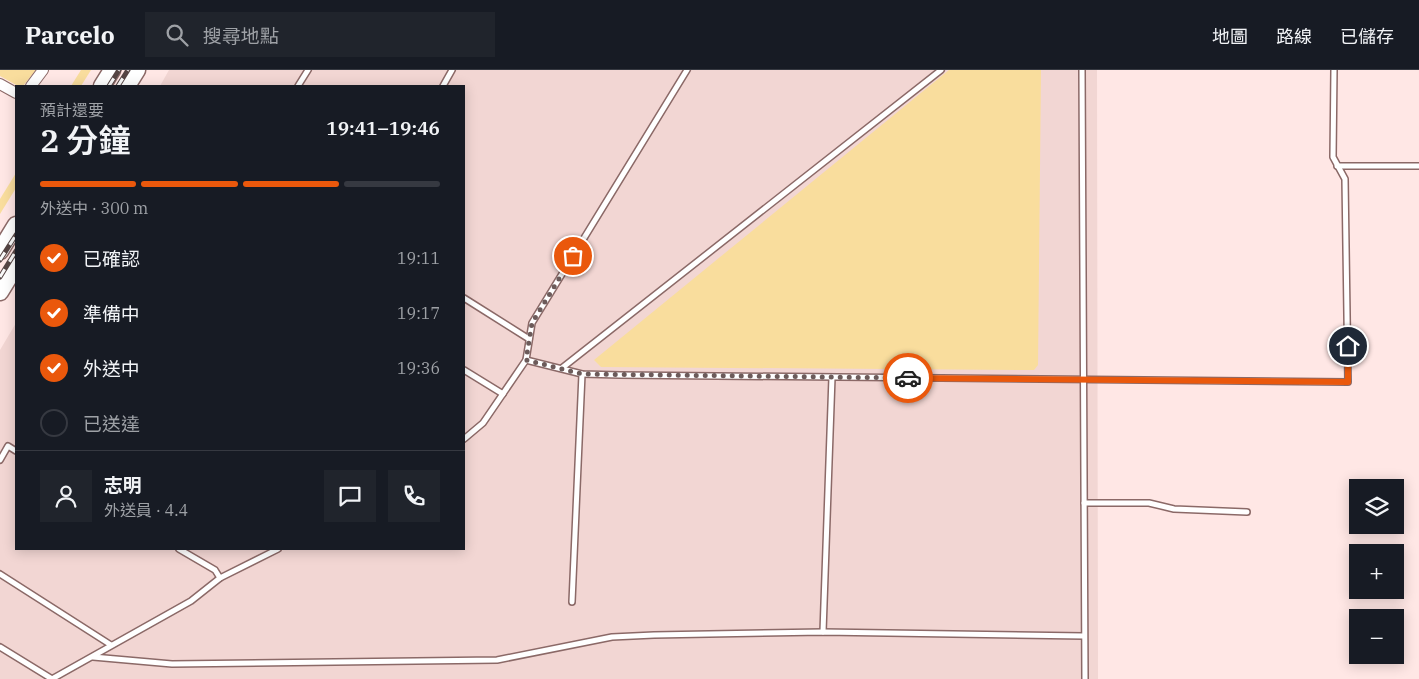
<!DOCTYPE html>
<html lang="zh-TW">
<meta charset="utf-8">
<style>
body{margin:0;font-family:"IBM Plex Serif","Noto Sans TC",serif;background:#20242c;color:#f1f3f6;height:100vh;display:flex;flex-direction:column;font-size:19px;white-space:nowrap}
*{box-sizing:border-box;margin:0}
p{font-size:16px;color:#9ea1a6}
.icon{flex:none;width:28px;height:28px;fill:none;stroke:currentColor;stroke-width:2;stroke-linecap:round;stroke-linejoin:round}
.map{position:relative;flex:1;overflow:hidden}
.drawer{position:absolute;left:15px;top:15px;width:450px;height:465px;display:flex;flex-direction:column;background:#171b24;border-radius:0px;box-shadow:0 2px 12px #0003}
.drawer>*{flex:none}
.tools{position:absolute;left:1349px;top:409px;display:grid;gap:10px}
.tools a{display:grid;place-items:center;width:55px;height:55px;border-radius:0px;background:#171b24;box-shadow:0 2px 12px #0003;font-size:25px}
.pin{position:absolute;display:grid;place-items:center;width:42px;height:42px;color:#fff;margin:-21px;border:2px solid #fff;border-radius:50%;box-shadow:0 1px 5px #0007}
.courier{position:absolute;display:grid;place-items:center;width:50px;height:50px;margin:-25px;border:4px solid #ea580c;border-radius:50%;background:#fff;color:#222;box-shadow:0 1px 6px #0007}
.summary em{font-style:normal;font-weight:600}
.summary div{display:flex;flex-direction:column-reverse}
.summary{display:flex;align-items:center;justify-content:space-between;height:85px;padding:0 25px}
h1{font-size:32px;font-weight:600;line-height:38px}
.bar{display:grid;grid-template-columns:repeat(4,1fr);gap:8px 5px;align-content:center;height:60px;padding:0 25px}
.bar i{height:6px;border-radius:4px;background:#363941}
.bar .selected{background:#ea580c}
.bar p{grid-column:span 4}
.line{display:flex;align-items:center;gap:12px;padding:0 25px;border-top:1px solid #363941}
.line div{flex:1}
.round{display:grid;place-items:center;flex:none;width:52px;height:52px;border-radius:0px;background:#20242c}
ol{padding:0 25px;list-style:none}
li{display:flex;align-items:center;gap:15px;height:55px}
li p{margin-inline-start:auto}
li .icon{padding:5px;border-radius:50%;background:#ea580c;color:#fff;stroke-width:4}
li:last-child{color:#9ea1a6}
li i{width:28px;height:28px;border:2px solid #363941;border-radius:50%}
header{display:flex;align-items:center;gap:30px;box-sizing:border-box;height:70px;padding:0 25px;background:#171b24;border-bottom:1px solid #363941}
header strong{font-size:24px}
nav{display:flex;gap:28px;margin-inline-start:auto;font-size:18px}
.search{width:350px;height:45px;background:#20242c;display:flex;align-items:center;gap:12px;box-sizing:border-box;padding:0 18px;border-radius:0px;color:#9ea1a6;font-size:19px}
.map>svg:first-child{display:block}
</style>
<header>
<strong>Parcelo</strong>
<div class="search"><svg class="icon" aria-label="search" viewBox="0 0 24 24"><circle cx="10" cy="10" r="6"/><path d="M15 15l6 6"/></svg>搜尋地點</div>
<nav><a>地圖</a><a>路線</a><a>已儲存</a></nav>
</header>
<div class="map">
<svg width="1419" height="609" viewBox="0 0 1419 609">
<rect width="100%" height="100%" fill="#ffe7e5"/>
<path fill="#f2d6d3" d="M169 0H1097L1098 609H0V280L16 253V479H464V16H160Z"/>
<g fill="#f9dd9d">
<path d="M0 0H36L23 16H18L0 6Z"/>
<path d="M81 0H91L81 16H71Z"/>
<path d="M949 0H1041L1038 295 1034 300 601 297 594 290Z"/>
<path d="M16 103V118L0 144V129Z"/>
</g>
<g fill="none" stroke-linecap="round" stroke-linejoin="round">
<g stroke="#8b6967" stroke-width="8">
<g id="service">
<path d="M1082 0 1085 609"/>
<path d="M298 16 308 0"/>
<path d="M443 16 452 0"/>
<path d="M1337 96H1419"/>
<path d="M464 228 529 269"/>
<path d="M526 290 582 304 620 305 1348 312 1345 109 1333 87 1334 0"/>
<path d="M562 298 941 0"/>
<path d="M464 300 503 324"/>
<path d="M464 369 483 353 526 290 532 253 687 0"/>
<path d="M0 390 8 376 16 381"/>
<path d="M1084 433H1149L1174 439 1247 442"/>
<path d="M179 479 215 500 220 508"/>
<path d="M0 504 111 575"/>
<path d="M572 532 582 304"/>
<path d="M823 562 832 307"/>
<path d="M0 577 52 609"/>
<path d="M93 587 172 594 497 590 612 567 654 565 823 562 1084 566"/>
<path d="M52 609 191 531 220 508 278 479"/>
</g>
</g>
<g stroke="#8b6967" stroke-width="12">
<g id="minor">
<path d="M0 14 16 23"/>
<path d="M31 16 43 0"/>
</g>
</g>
<g stroke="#8b6967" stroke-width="19">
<g id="primary">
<path d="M102 16 112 0"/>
<path d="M127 16 137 0"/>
<path d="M0 181 16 155"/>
<path d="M0 222 16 196"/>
</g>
</g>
<use href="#service" stroke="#fff" stroke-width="5"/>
<use href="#minor" stroke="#fff" stroke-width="10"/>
<use href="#primary" stroke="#fff" stroke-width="16"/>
<g stroke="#554544" stroke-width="5">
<g id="rail">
<path d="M109 16 119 0"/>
<path d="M118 16 128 0"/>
<path d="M0 190 16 165"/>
<path d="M0 207 16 181"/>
</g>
</g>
<use href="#rail" stroke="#fafafa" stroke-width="3" stroke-dasharray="9" stroke-linecap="butt"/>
</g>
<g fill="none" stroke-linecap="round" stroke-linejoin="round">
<path stroke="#6c5b5a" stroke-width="5" stroke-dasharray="0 9" d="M573 186 532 253 526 290 582 304 908 308"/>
<path stroke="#ea580c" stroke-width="6" d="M908 308 1348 312V276"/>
</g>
</svg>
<div class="tools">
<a><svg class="icon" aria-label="layers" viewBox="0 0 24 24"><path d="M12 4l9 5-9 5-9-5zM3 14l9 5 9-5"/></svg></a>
<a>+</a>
<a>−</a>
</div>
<div class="pin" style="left:573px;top:186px;background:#ea580c"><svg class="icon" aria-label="bag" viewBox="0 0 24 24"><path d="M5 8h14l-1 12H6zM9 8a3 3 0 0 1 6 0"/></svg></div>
<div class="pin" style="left:1348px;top:276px;background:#1f2937"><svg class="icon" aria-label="home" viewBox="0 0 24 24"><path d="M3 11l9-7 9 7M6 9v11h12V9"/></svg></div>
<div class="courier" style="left:908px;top:308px"><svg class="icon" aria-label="car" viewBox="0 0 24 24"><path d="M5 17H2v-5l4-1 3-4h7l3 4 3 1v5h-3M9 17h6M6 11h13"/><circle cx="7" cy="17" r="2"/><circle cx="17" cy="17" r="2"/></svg></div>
<section class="drawer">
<div class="summary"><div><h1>2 分鐘</h1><p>預計還要</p></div><em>19:41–19:46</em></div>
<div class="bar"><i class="selected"></i><i class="selected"></i><i class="selected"></i><i></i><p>外送中 · 300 m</p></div>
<ol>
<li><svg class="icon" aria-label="check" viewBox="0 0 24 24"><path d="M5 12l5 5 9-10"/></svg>已確認<p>19:11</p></li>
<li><svg class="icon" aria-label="check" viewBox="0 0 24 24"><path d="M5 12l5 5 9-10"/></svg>準備中<p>19:17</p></li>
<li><svg class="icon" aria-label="check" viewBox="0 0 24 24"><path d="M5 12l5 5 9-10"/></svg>外送中<p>19:36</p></li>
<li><i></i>已送達</li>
</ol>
<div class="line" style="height:90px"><a class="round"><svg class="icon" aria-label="person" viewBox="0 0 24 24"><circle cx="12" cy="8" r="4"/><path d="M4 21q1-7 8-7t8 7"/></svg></a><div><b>志明</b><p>外送員 · 4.4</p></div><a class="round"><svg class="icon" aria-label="chat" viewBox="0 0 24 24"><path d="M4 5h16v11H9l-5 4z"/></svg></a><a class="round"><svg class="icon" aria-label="phone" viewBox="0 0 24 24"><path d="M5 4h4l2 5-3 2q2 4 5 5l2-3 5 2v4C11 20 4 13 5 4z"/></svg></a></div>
</section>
</div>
